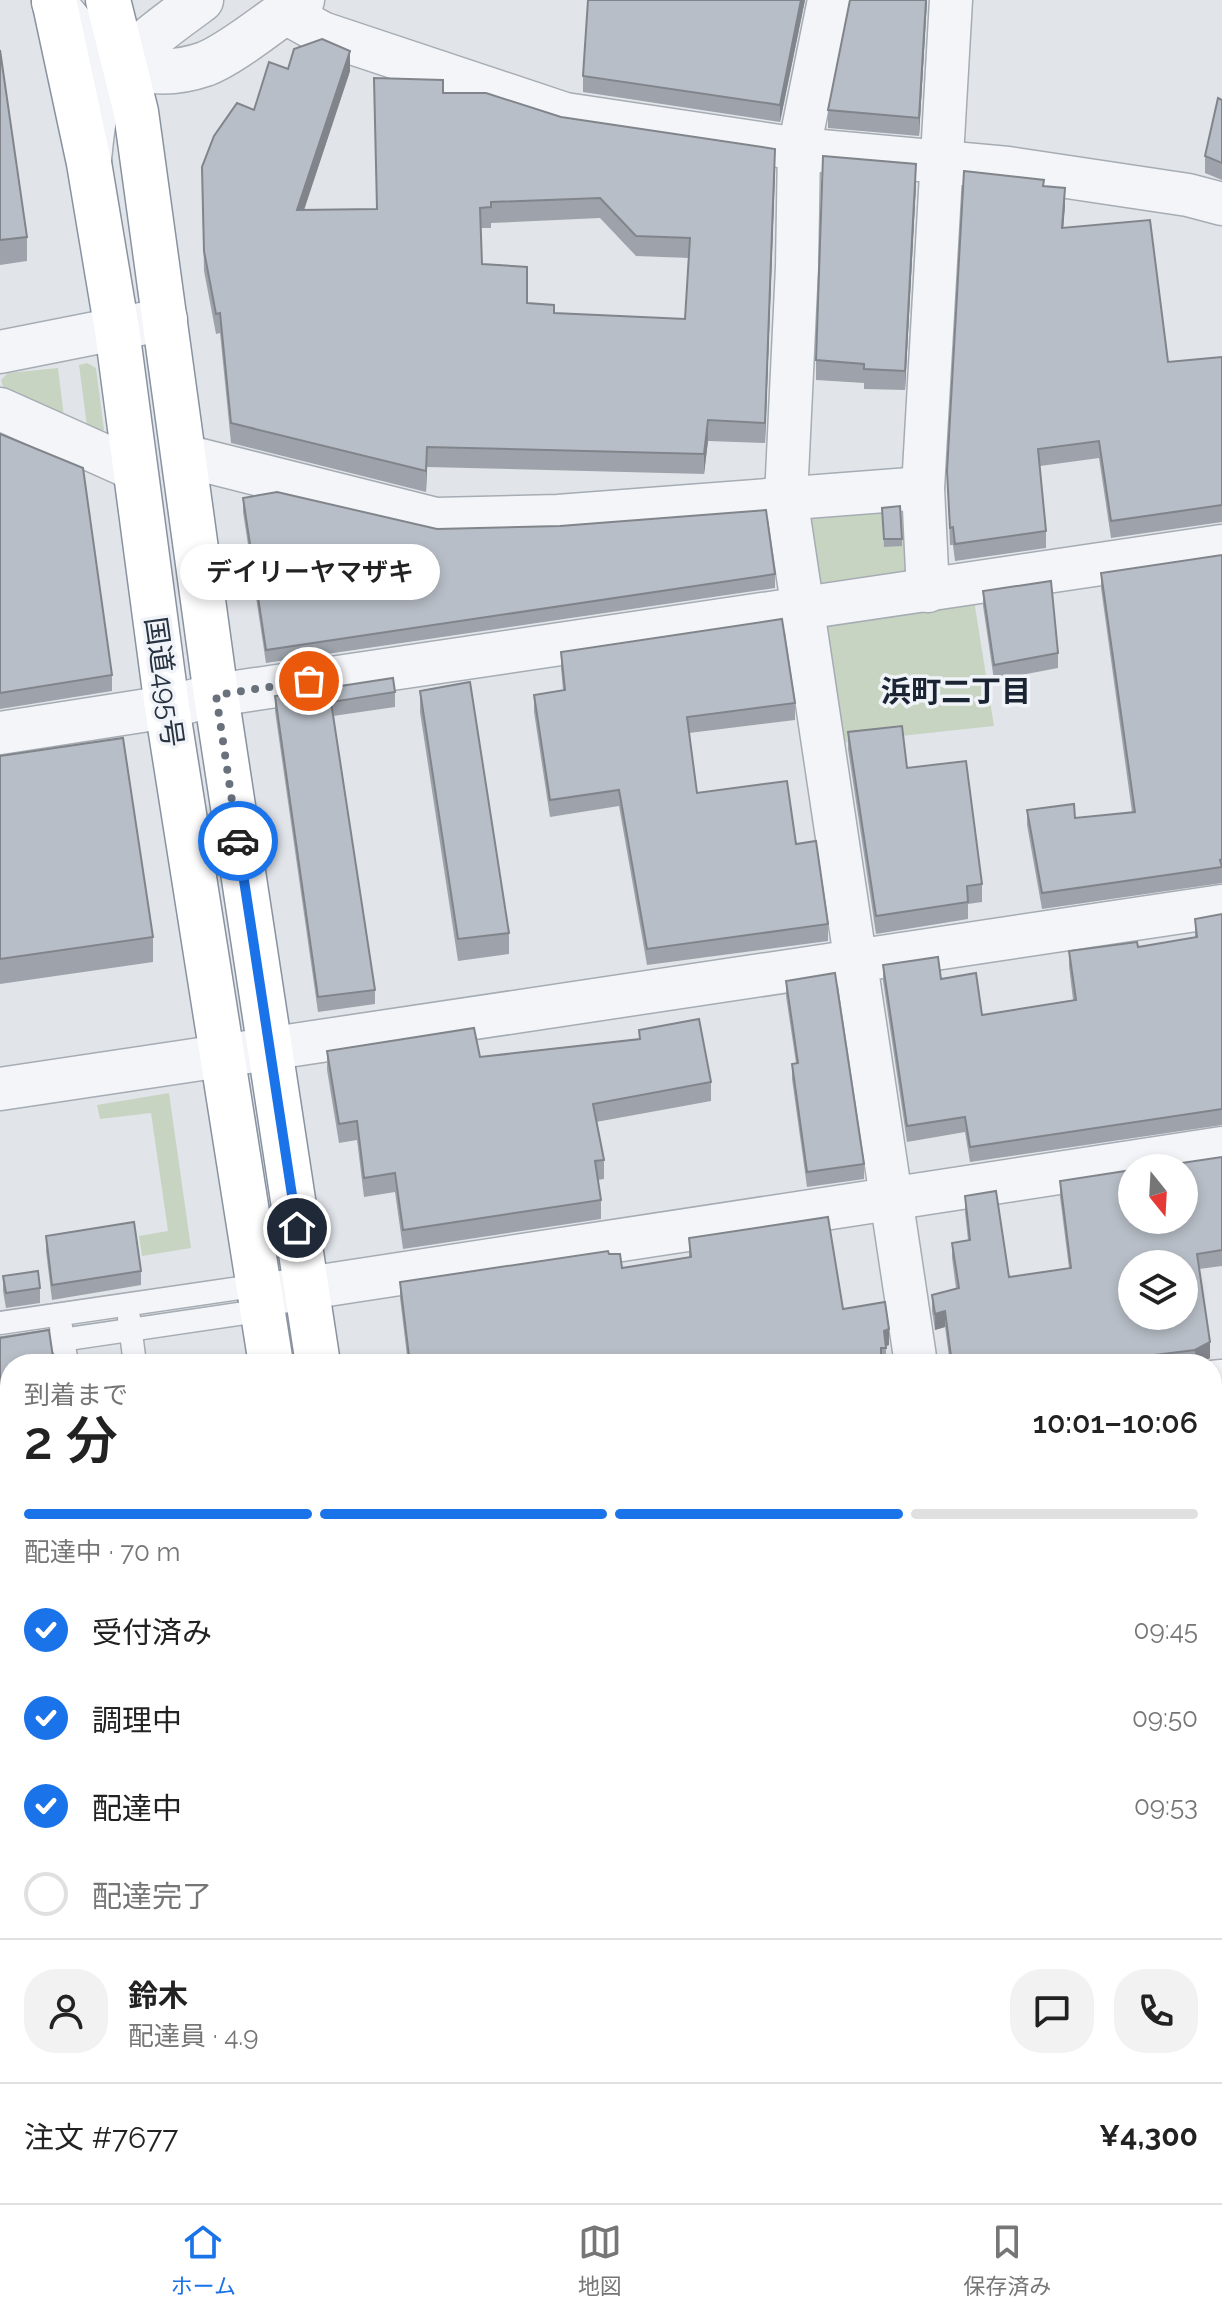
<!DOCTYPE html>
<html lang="ja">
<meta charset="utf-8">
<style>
body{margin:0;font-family:Raleway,"Noto Sans JP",sans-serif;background:#f2f2f2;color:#222;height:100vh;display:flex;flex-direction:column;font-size:30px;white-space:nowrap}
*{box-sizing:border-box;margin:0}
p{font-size:26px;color:#767676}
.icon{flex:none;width:44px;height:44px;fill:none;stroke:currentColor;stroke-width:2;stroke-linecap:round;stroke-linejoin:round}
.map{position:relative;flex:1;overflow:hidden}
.details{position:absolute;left:0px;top:1354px;width:1222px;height:850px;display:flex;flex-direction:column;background:#fff;border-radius:32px 32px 0 0;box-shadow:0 4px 12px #0003}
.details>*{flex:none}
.needle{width:52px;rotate:162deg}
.fabs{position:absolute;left:1118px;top:1154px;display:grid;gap:16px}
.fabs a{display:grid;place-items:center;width:80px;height:80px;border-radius:50%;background:#fff;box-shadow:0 4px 12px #0003;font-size:40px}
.pin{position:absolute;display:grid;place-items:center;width:68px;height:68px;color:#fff;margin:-34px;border:4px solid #fff;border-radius:50%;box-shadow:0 2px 8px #0007}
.courier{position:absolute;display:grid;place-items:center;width:80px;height:80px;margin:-40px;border:6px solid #1a73e8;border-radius:50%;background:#fff;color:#222;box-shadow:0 2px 10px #0007}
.bubble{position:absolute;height:56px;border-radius:28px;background:#fff;box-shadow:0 4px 12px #0003;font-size:26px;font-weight:600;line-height:56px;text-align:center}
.headline em{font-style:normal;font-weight:600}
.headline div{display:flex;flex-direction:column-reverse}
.headline{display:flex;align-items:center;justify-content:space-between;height:136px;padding:0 24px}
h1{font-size:52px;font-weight:600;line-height:60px}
.bar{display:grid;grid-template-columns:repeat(4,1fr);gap:12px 8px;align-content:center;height:96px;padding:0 24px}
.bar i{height:10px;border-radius:6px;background:#e0e0e0}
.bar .current{background:#1a73e8}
.bar p{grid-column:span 4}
.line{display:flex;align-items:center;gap:20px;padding:0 24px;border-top:2px solid #e0e0e0}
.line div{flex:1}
.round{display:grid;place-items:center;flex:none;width:84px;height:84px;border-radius:32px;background:#f2f2f2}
ol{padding:0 24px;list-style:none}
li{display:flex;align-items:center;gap:24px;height:88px}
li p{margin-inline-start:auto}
li .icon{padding:8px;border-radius:50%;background:#1a73e8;color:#fff;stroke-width:4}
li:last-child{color:#767676}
li i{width:44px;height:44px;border:4px solid #e0e0e0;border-radius:50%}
.tabs{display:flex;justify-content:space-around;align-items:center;height:112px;border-top:2px solid #e0e0e0;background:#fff;font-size:22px;color:#767676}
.tabs a{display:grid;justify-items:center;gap:4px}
.tabs .current{color:#1a73e8}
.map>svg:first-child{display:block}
</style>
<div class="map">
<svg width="1222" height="2203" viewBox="0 0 1222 2203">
<rect width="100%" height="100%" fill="#e1e5ea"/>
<g fill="#c7d4c2">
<path d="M87 363 96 368 104 430 99 431 87 426 79 365Z"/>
<path d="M58 368 64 417 5 392 1 380 8 373Z"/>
<path d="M910 504V577L812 592 801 509Z"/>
<path d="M974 600 994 726 835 743 817 623Z"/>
<path d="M169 1093 191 1248 142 1256 139 1236 168 1231 151 1113 100 1119 97 1105Z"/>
</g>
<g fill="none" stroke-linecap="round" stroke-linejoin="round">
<g stroke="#a6acb4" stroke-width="25">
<g id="service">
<path d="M129 1318 135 1364"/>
<path d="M0 1323 261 1285"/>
<path d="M61 1327 67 1364"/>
<path d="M0 1349 265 1310"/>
</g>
</g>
<g stroke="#a6acb4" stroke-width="45">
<g id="minor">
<path d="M829 0 799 149 797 267 786 497 916 1364"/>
<path d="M284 12 322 33 565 114 799 149 1008 168 1188 195 1222 204"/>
<path d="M0 352 166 319"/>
<path d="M0 409 134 469"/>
<path d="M185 456 436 519 558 516 923 488"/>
<path d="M928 591 923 488 951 0"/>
<path d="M0 733 167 707 216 695 1222 546"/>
<path d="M0 1089 1222 906"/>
<path d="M262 1295 1222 1148"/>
<path d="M1212 1382 1222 1381"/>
<path d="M1212 1628 1222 1627"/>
<path d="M0 1799 10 1798"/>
<path d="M1212 1868 1222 1866"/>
<path d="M0 2049 10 2047"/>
<path d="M1212 2098 1222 2096"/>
<path d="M1037 2194 1038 2203"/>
<path d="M457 2203 524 2194"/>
</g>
</g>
<g stroke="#a6acb4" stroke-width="47">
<g id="tertiary">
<path d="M54 2C91 54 138 87 205 64 232 54 276 17 302 0"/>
<path d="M89 160C91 138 93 115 101 93 115 61 172 21 201 0"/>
</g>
</g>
<g stroke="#8892a1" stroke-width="47">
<g id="trunk">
<path d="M54 0 89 163 117 330 167 707 271 1364"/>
<path d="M108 0 136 112 216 695 318 1364"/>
<path d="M385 2194 386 2203"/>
<path d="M436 2194 437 2203"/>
</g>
</g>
<use href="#service" stroke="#f4f5f8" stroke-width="22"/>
<use href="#minor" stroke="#f4f5f8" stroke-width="42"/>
<use href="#tertiary" stroke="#f4f5f8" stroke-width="44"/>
<use href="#trunk" stroke="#fff" stroke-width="44"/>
</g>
<g fill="#9ea3ab" fill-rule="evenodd">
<path d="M805 0 780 122 583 92V76Z"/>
<path d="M927 0 919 136 828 128V110Z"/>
<path d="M0 50 27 237V261L0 265Z"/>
<path d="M288 69 350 71 304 210 376 209 443 93 561 117 775 170 765 443 708 441 704 474 427 467 426 492 231 443 220 333 216 334 204 271 202 188 254 110ZM600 218 636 256 689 258 685 319 554 313 527 303 482 264 480 228H491V223Z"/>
<path d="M1222 100V180L1205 173V156Z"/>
<path d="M916 184 905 390 864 389V383L816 380V360Z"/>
<path d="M1044 186 1065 205 1063 227 1168 362 1222 357V522L1111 538 1099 458 1040 466 1046 531V548L955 561 953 545H950L947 471Z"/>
<path d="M0 434 112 675V691L0 709Z"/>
<path d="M243 498 437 529 775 574V588L266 663 243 512Z"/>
<path d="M882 508 902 539V546L884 547Z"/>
<path d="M1222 555V883L1042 909 1027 825V810L1075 818 1132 812 1101 588V573Z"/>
<path d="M983 591 1058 653V668L994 680 983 606Z"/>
<path d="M561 652 795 703V720L689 733 697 793 796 844 828 924V941L647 965 619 806 550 817 534 712V695L563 690 561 668Z"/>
<path d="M420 691 509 933V954L458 961 420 712Z"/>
<path d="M395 692V707L333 716 375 990V1004L318 1012 275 711V696Z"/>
<path d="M848 732 907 768 982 884V902L968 904V919L876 934 848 749Z"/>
<path d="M0 756 153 937V962L0 984Z"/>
<path d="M1222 914V1125L970 1162 965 1132 907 1142 883 981V965L941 979 982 1015 1073 1000 1069 966V951L1138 947 1195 938V919Z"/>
<path d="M786 981 864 1164V1179L807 1187 792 1079V1064L796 1063 786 996Z"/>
<path d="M639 1030 711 1082V1101L596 1122 604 1160V1179L598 1180 601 1200V1219L403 1249 395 1192 364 1197 357 1140 339 1143 327 1070V1051L480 1057 639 1039Z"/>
<path d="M1222 1157V1266L1199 1269 1210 1358 1199 1364H950L945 1327 935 1330 932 1311V1295L956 1288 952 1258V1243L968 1240 965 1212V1196L1009 1277 1069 1268 1060 1197V1181Z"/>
<path d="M46 1236 141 1271V1285L52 1300 46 1251Z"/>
<path d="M689 1238 843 1309 889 1345 886 1346V1364H408L400 1298V1282L609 1254 622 1268 689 1258Z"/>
<path d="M3 1276 40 1288V1303L6 1308 3 1291Z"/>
<path d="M0 1338 10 1364V1768L0 1770Z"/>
<path d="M1222 1483V1598L1212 1599V1485Z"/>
<path d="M1222 1656V1757H1221L1222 1821 1212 1823V1658Z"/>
<path d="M1222 1874V2073L1218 2072 1212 2074V1876H1217Z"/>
<path d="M0 1887 6 1918V1933H0Z"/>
<path d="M10 2056V2151L0 2153V2057Z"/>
<path d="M1222 2104V2203H1056L1060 2198V2194H1212V2106L1216 2107Z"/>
<path d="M108 2194H330L331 2203H109Z"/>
</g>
<g fill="#81858b">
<path d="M801 0H805L780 122V105Z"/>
<path d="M926 0H927L919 136V118Z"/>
<path d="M350 51V71L297 231V210Z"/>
<path d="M775 149V170L765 443V423Z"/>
<path d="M916 164V184L905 390V371Z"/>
<path d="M1065 188V205L1062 245V228Z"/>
<path d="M708 420V441L704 474V454Z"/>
<path d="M427 447V467L426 492V471Z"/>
<path d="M945 1311V1327L935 1330V1314Z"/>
<path d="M889 1329V1345L884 1347V1331Z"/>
<path d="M1210 1342V1358L1199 1364H1195V1350Z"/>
<path d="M1218 2057V2072L1212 2074V2059Z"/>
</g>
<g fill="#b8bec7" stroke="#81858b" stroke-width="2" fill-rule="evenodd">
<path d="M588 0H801L780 105 583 76Z"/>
<path d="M850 0H926L919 118 828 110Z"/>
<path d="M322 39 350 51 297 210 377 209 374 78 443 80V93H486L561 117 775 149 765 423 708 420 704 454 427 447 426 471 231 423 220 313 216 314 204 251 202 167 214 136 237 103 254 110 269 62 288 69 294 49ZM600 198 636 236 690 238 685 319 554 313V305L527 303V267L482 264 480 208 491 207V202Z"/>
<path d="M0 50 27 237 0 240Z"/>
<path d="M1218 98 1222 100V163L1205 156Z"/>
<path d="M823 156 916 164 905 371 864 369V364L816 360Z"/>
<path d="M964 171 1044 180 1043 186 1065 188 1062 228 1150 220 1168 362 1222 357V505L1111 521 1099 441 1038 449 1046 531 955 544 953 527 950 528 947 471Z"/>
<path d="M0 434 83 468 112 675 0 693Z"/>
<path d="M277 492 437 529 560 526 766 510 775 574 266 650 243 498Z"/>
<path d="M900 506 902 539H884L882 508Z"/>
<path d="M1222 555V859L1220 860 1222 867 1042 893 1027 810 1074 804 1075 818 1135 812 1101 573Z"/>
<path d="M1051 581 1058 653 994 665 983 591Z"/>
<path d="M782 619 795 703 687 717 697 793 787 781 796 844 816 841 828 924 647 949 619 790 550 800 534 695 565 690 561 652Z"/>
<path d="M393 678 395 692 331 702 375 990 318 997 275 696Z"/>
<path d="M470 682 509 933 458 939 420 691Z"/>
<path d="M902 726 907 768 966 761 982 884 967 886 968 902 876 916 848 732Z"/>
<path d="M123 738 153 937 0 959V756Z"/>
<path d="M1222 914V1109L970 1147 965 1117 907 1126 883 965 938 957 941 979 976 973 982 1015 1076 1000 1069 951 1137 942 1138 947 1197 937 1195 919Z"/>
<path d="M835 973 864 1164 807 1172 792 1064 798 1063 786 981Z"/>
<path d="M699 1019 711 1082 593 1104 604 1160 595 1161 601 1200 403 1230 395 1173 364 1178 357 1121 339 1124 327 1051 474 1028 480 1057 640 1039 639 1030Z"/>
<path d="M1222 1157V1250L1197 1254 1210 1342 1195 1350 1081 1364H952L945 1311 935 1314 932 1295 959 1288 952 1243 970 1240 965 1196 996 1191 1009 1277 1071 1268 1060 1181 1132 1170V1220H1184V1168H1148ZM1132 1264H1184V1316H1132Z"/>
<path d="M828 1217 843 1309 885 1302 889 1329 884 1331 886 1348H881V1364H410L400 1282 608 1251 609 1254H620L622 1268 691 1257 689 1238Z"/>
<path d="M134 1222 141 1271 52 1285 46 1236Z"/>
<path d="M38 1271 40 1288 6 1293 3 1276Z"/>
<path d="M49 1330 54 1364H10V1742L0 1743V1338Z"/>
<path d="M1222 1483V1582L1212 1583V1485Z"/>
<path d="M1222 1656V1742H1218L1222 1763V1806L1212 1808V1658Z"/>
<path d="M1222 1874V2058L1218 2057 1212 2059V1876H1217Z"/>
<path d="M0 1887 6 1918H0Z"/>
<path d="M10 2056V2131L0 2132V2057Z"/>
<path d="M1222 2104V2188L1212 2189V2106L1216 2107Z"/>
<path d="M111 2194H330L331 2203H112Z"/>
<path d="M542 2194H881L882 2203H516L538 2198Z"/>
<path d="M936 2194H1016L1020 2203H938Z"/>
<path d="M1060 2194H1203L1205 2203H1056L1060 2198Z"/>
</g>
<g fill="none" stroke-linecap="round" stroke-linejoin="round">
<path stroke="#69717d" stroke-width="8" stroke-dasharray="0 14.4" d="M238 841 216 695 309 681"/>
<path stroke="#1a73e8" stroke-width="10" d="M238 841 297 1228"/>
</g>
<g text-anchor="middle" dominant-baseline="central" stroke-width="7" stroke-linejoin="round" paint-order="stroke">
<g font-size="28" fill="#283342" stroke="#f0f3f7">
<text transform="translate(164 682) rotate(82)">国道495号</text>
</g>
<g font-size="30" font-weight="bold" fill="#1b2433" stroke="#f0f3f7">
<text x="956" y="691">浜町二丁目</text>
</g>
</g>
</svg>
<div class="fabs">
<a><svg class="needle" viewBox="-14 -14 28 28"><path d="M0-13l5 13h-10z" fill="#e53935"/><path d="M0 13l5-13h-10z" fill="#767676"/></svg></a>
<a><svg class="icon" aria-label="layers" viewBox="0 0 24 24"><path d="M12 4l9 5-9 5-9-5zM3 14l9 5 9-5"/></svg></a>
</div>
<div class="pin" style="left:309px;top:681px;background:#ea580c"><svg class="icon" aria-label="bag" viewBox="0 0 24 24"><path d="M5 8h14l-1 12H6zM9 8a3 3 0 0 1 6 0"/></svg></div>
<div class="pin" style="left:297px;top:1228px;background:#1f2937"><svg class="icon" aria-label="home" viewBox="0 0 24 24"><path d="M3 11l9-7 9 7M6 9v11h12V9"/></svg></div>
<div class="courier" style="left:238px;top:841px"><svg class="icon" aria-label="car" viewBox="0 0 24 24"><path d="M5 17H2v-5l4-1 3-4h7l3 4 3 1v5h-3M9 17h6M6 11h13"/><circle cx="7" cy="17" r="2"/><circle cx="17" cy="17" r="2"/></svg></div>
<div class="bubble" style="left:180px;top:544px;width:260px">デイリーヤマザキ</div>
<section class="details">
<div class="headline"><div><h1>2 分</h1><p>到着まで</p></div><em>10:01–10:06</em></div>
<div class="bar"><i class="current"></i><i class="current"></i><i class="current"></i><i></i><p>配達中 · 70 m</p></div>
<ol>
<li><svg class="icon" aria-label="check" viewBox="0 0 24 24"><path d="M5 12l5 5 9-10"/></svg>受付済み<p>09:45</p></li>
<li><svg class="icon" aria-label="check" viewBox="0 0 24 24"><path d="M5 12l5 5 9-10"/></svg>調理中<p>09:50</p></li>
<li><svg class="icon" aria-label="check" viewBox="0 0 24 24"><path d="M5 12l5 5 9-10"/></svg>配達中<p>09:53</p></li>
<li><i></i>配達完了</li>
</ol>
<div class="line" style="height:144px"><a class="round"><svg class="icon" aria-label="person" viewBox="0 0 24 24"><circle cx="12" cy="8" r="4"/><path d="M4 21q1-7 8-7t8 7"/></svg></a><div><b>鈴木</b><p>配達員 · 4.9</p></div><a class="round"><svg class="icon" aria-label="chat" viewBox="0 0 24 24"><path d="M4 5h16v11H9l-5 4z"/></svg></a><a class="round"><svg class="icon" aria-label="phone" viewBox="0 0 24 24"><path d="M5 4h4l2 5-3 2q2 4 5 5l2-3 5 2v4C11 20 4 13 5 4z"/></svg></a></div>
<div class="line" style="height:104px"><div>注文 #7677</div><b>¥4,300</b></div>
</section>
</div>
<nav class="tabs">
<a class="current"><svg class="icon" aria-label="home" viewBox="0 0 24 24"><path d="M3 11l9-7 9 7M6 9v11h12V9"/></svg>ホーム</a>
<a><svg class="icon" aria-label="map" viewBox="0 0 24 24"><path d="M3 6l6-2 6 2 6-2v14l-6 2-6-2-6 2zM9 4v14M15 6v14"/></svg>地図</a>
<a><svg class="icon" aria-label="saved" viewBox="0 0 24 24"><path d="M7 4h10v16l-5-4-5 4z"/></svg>保存済み</a>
</nav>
